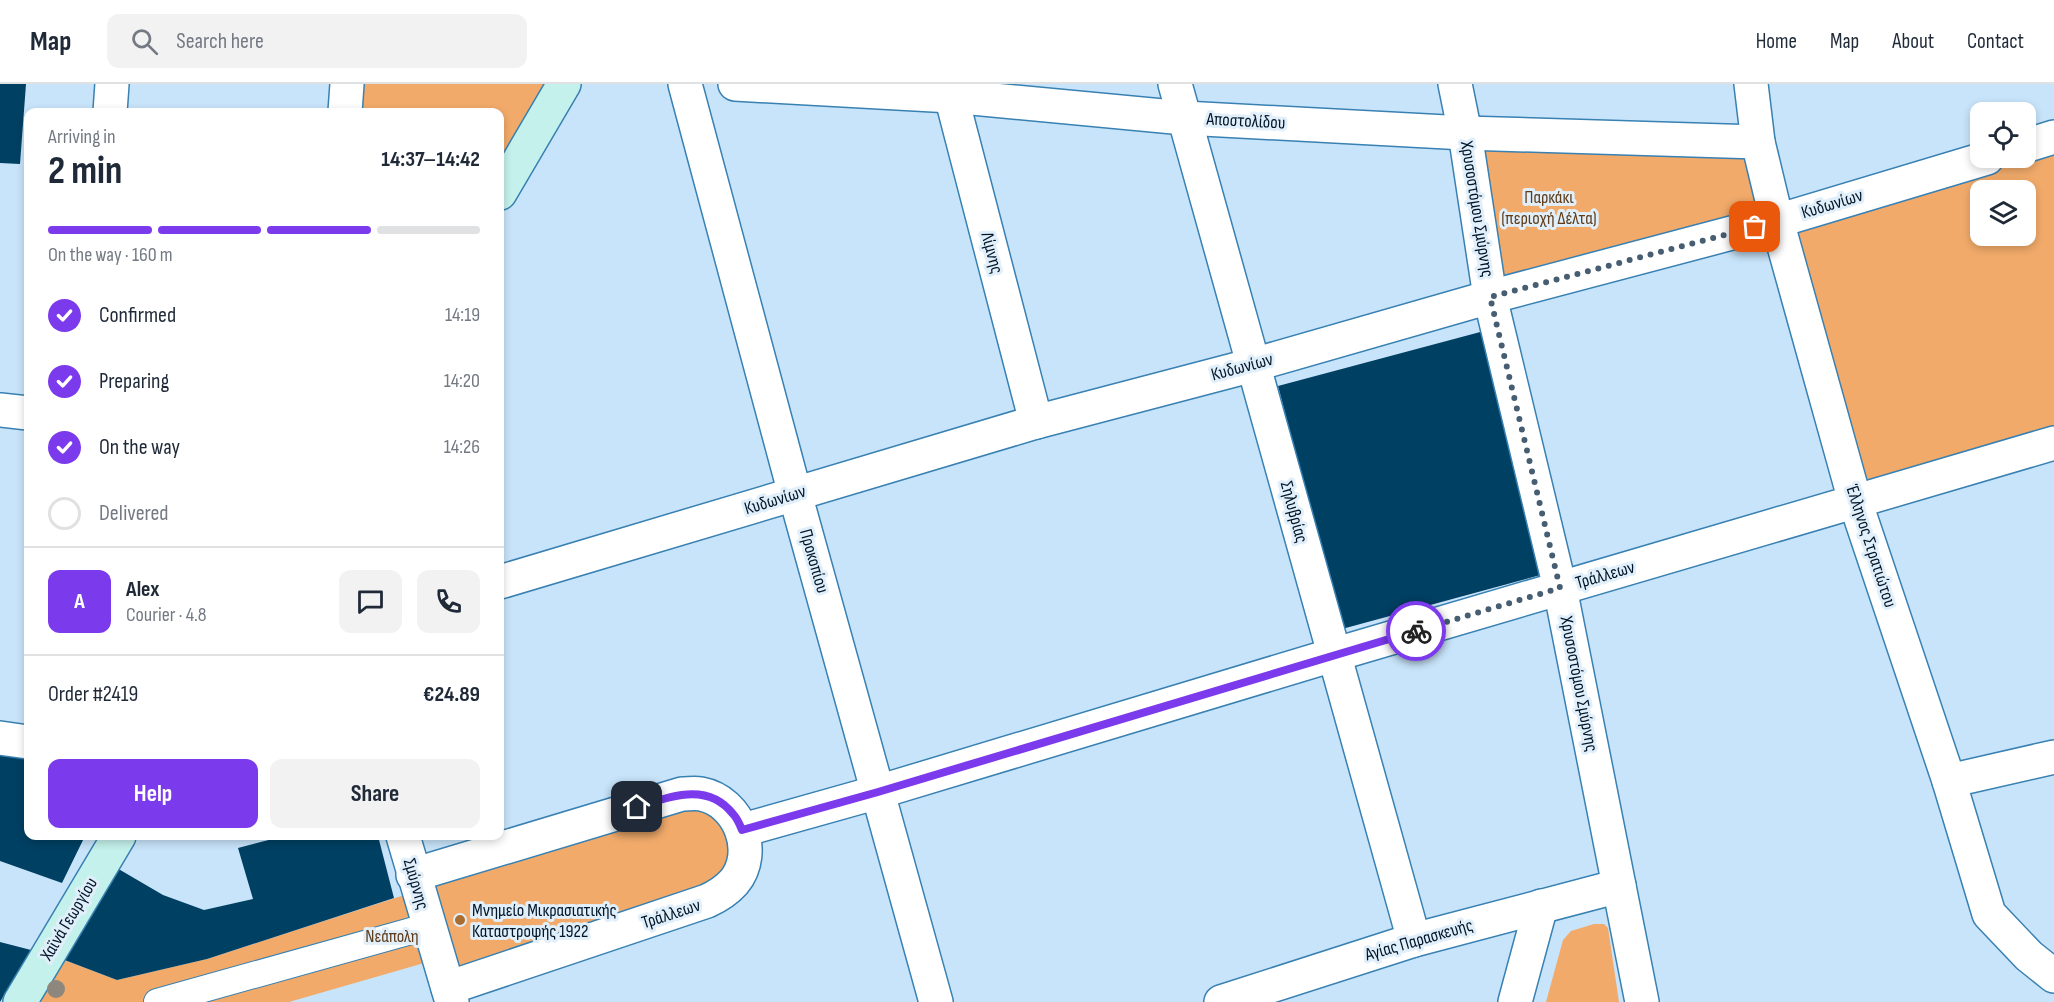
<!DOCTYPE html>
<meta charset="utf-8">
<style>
body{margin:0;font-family:"Sofia Sans Condensed",sans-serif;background:#f2f2f3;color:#1f2937;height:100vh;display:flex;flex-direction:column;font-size:22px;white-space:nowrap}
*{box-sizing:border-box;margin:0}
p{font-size:20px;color:#747a83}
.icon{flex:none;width:33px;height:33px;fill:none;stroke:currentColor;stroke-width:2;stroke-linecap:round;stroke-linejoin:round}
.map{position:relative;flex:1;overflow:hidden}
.drawer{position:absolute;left:24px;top:24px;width:480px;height:732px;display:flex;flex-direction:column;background:#fff;border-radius:12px;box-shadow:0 3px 9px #0003}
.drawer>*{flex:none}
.tools{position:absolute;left:1970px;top:18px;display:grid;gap:12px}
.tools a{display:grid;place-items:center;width:66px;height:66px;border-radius:12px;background:#fff;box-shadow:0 3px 9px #0003;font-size:30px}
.pin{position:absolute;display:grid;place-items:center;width:51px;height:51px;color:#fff;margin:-26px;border-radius:12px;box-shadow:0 3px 9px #0006}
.courier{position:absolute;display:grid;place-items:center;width:60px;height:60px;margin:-30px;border:4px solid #7c3aed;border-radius:50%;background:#fff;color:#222;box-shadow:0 2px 8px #0007}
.head em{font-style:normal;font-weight:700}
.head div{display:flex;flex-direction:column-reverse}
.head{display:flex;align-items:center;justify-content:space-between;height:102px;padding:0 24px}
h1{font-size:39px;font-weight:700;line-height:45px}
.bar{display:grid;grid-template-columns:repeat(4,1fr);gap:9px 6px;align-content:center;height:72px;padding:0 24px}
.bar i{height:8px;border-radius:4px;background:#e0e1e3}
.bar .on{background:#7c3aed}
.bar p{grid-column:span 4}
.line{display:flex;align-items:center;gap:15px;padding:0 24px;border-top:2px solid #e0e1e3}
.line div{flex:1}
.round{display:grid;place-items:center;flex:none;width:63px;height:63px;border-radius:12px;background:#f2f2f3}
ol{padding:0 24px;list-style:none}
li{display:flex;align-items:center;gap:18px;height:66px}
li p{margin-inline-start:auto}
li .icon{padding:6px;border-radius:50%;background:#7c3aed;color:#fff;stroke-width:4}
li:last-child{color:#747a83}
li i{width:33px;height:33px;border:3px solid #e0e1e3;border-radius:50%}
.button{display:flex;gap:12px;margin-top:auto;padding:12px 24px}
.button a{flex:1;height:69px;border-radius:12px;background:#7c3aed;color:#fff;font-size:24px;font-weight:700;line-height:69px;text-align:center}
.button a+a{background:#f2f2f3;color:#1f2937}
header{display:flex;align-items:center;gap:36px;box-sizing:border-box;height:84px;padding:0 30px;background:#fff;border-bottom:2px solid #e0e1e3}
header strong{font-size:28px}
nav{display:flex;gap:33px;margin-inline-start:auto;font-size:21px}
.search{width:420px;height:54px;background:#f2f2f3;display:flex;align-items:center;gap:15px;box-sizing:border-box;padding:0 21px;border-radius:12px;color:#747a83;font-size:22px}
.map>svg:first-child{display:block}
</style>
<header>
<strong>Map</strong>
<div class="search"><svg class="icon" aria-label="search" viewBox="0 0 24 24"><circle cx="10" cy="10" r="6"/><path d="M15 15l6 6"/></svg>Search here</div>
<nav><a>Home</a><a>Map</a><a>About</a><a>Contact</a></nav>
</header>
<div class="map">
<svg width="2054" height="918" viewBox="0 0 2054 918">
<rect width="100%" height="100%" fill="#c8e4fa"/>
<g fill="#f1aa6a" fill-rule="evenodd">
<path d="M347 0H564L500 109V28H345Z"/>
<path d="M1465 49 1758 58 1777 136 1987 74H2025L2054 53V359L1855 417 1777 137 1490 213ZM1980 106H2025V152H1980Z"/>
<path d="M682 710 733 729 735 797 448 904 438 875 289 918H20L48 870 117 896 207 875 417 807Z"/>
<path d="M1594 840H1604L1608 844 1619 918H1546L1563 856 1571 847Z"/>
</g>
<g fill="#004063">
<path d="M0 0H26L20 80 0 79Z"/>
<path d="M1484 247 1544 490 1342 545 1278 302Z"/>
<path d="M0 665 28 669V752H85L62 799 0 777Z"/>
<path d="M284 752H378L394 814 207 875 117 896 54 872 110 780 163 811 204 826 253 815 238 764Z"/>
<path d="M0 858 31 866 0 918Z"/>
</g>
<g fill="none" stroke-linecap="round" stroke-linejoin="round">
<g stroke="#3881b2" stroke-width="28">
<path id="pedestrian" d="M157 918 429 842"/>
</g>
<g stroke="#3881b2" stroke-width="36">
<g id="minor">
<path d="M685 0 795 410 936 918"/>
<path d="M735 0 951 12 1184 34 1465 49 1758 58"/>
<path d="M948 0 1036 338"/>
<path d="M1175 0 1414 856"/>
<path d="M1455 0 1465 49 1490 213 1560 504 1642 918"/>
<path d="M1751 0 1758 58 1777 137 1855 417 1949 697 1989 830 2029 872 2054 892"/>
<path d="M110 28 112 0"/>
<path d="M345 28 347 0"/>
<path d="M2025 62 2054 53"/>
<path d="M0 326 28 329"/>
<path d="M500 498 1036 338 1253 281 1490 213 1777 137 1987 74"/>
<path d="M0 654 28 658"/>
<path d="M1949 697 2054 673"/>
<path d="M743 746 878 708 1333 571 2054 359"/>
<path d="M403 752 452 918"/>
<path d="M413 791 682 710C688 710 695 709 701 710 739 717 759 768 734 798 726 807 718 812 707 817L448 904"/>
<path d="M1221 918 1414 856 1619 802"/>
<path d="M1515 918 1541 822"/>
</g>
</g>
<g stroke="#3881b2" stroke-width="36">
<g id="secondary">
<path d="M500 109 564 0"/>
<path d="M20 918 119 752"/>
</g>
</g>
<use href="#pedestrian" stroke="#fff" stroke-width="26"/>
<use href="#minor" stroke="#fff" stroke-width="33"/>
<use href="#secondary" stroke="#c4f1eb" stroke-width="33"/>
</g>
<circle fill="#8e877e" cx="56" cy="905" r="9"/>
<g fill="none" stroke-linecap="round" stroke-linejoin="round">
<path stroke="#465d72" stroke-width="6" stroke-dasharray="0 10.8" d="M1416 547 1560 504 1490 213 1755 143"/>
<path stroke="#7c3aed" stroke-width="8" d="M637 723C670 713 707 697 733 730 737 734 740 741 742 746L878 708 1416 547"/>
</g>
<circle fill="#aa6d32" stroke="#e1effa" stroke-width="2" cx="460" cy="836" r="6"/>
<g text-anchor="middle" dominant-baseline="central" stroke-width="6" stroke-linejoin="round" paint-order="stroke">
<g font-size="18" fill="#001528" stroke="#e1effa">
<text transform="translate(1246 37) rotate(3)">Αποστολίδου</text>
<text transform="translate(1832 120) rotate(-17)">Κυδωνίων</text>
<text transform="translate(1477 125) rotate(81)">Χρυσοστόμου Σμύρνης</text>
<text transform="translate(992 169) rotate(75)">Λίμνης</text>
<text transform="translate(1242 283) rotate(-15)">Κυδωνίων</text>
<text transform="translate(775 416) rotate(-17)">Κυδωνίων</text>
<text transform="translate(1294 428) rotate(75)">Σηλυβρίας</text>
<text transform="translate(1871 462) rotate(72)">Έλληνος Στρατιώτου</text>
<text transform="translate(814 477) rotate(74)">Προκοπίου</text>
<text transform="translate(1605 491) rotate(-16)">Τράλλεων</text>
<text transform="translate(1579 600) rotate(79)">Χρυσοστόμου Σμύρνης</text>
<text transform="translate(416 800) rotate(74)">Σμύρνης</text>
<text transform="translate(671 830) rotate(-18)">Τράλλεων</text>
<text transform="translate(69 835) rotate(-59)">Χαϊνά Γεωργίου</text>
<text transform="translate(1419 856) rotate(-16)">Αγίας Παρασκευής</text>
</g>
<g font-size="18" fill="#5f3b19" stroke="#e1effa">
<text x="1549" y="113">Παρκάκι<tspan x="1549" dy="21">(περιοχή Δέλτα)</tspan></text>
<text x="392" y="852">Νεάπολη</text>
</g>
<g font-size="18" fill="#001528" stroke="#e1effa" text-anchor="start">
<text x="472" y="826">Μνημείο Μικρασιατικής<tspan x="472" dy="21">Καταστροφής 1922</tspan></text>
</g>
</g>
</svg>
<div class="tools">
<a><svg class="icon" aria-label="locate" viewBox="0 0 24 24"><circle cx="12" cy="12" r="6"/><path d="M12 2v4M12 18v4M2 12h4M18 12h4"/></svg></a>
<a><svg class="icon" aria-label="layers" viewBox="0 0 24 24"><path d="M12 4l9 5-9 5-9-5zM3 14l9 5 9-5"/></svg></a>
</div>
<div class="pin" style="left:1755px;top:143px;background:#ea580c"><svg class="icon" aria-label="bag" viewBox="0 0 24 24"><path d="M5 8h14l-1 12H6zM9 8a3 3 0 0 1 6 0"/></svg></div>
<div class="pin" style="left:637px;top:723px;background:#1f2937"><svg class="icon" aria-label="home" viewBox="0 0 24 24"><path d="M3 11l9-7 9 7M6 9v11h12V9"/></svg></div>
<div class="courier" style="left:1416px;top:547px"><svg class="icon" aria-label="bike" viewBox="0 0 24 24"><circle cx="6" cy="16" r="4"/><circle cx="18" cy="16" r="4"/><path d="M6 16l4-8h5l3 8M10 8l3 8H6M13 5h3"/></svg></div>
<section class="drawer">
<div class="head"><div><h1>2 min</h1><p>Arriving in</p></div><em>14:37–14:42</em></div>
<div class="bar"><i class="on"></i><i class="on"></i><i class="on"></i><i></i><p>On the way · 160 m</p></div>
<ol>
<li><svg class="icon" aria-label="check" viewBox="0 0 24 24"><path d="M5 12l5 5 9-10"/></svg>Confirmed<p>14:19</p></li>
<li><svg class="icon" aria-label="check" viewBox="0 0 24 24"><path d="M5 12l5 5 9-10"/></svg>Preparing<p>14:20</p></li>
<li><svg class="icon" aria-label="check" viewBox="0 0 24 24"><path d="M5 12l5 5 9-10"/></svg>On the way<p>14:26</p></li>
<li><i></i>Delivered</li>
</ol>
<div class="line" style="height:108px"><b class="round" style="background:#7c3aed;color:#fff">A</b><div><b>Alex</b><p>Courier · 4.8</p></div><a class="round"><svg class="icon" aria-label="chat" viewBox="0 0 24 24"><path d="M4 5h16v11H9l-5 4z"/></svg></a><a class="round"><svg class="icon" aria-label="phone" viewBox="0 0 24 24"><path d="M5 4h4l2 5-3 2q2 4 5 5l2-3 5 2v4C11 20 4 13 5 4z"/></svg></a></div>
<div class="line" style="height:78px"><div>Order #2419</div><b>€24.89</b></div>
<div class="button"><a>Help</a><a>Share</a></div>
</section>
</div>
